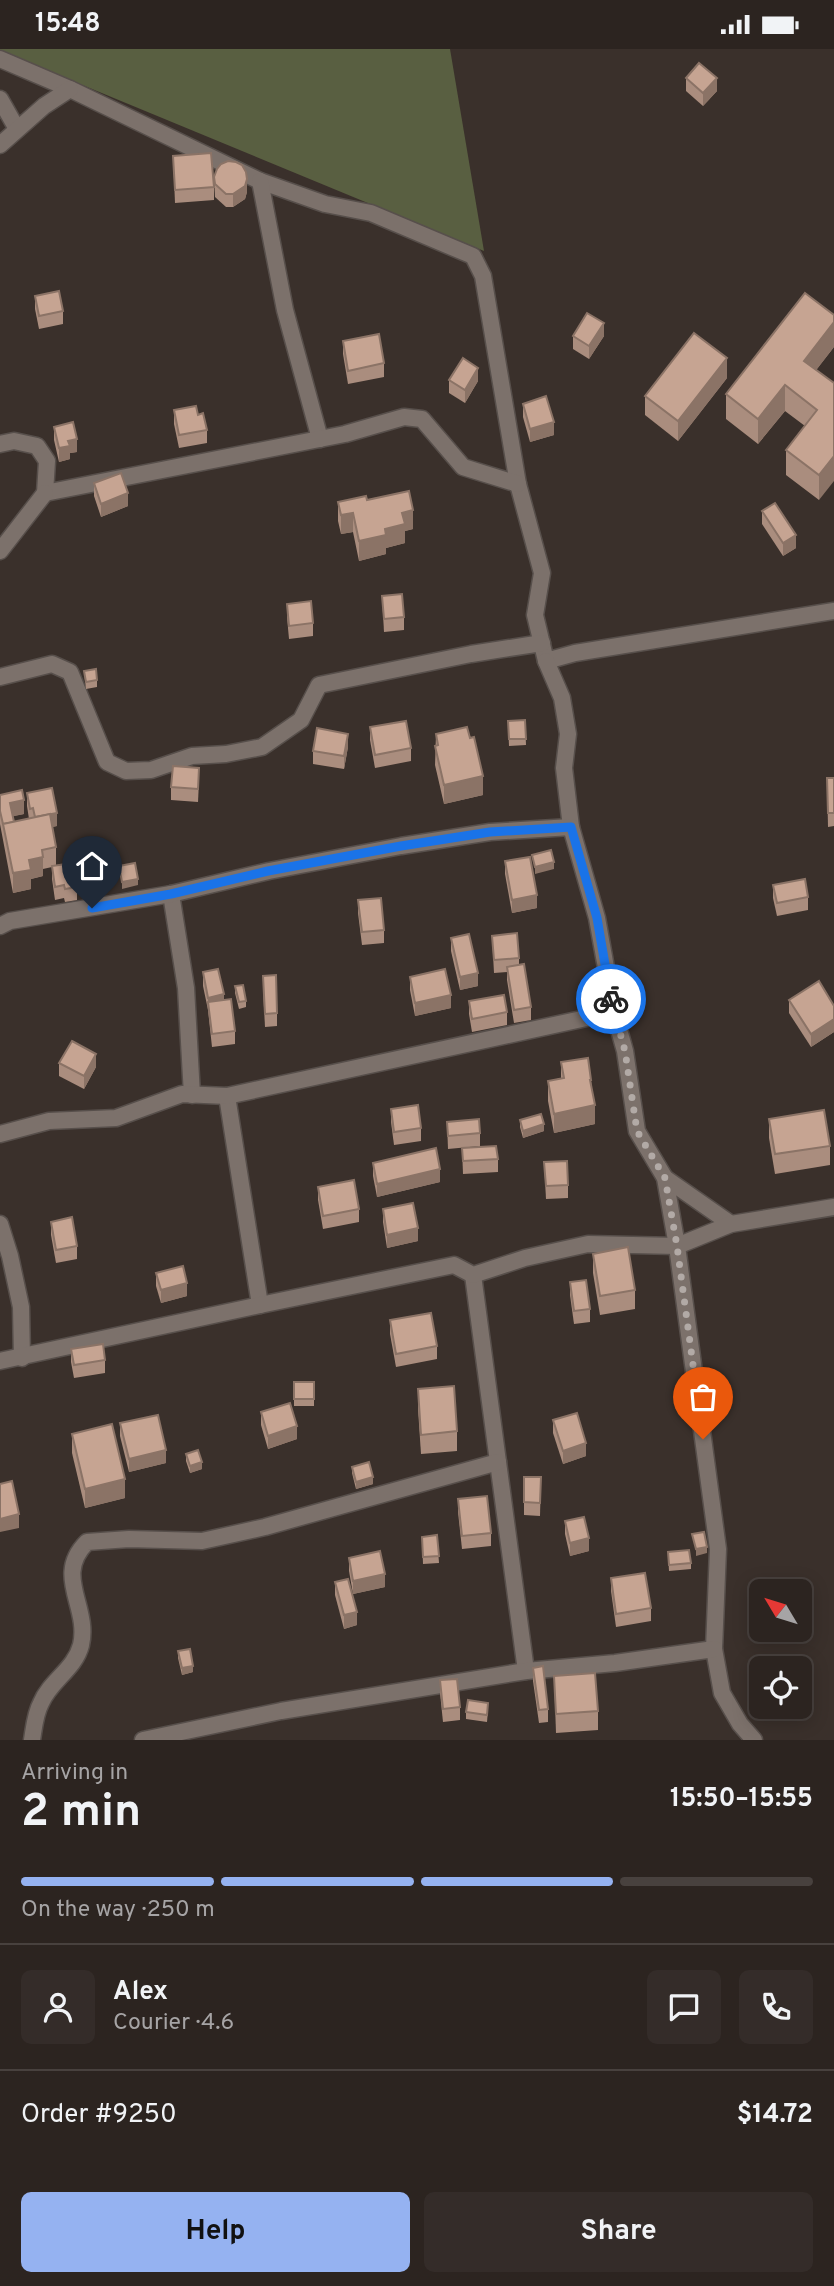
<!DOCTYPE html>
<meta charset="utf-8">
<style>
body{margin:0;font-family:Overpass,sans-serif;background:#342c29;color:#f1f3f6;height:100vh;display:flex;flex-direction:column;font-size:26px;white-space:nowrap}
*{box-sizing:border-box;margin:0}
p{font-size:23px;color:#a6a4a5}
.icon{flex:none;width:38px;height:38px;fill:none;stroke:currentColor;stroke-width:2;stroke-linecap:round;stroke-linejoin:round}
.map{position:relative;height:1691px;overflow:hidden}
.side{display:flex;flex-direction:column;background:#2c2420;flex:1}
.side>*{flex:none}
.needle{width:46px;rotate:308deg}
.controls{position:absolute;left:749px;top:1530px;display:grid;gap:14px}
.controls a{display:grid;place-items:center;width:63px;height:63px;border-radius:10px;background:#2c2420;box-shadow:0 4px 18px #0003,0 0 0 2px #48413e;font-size:35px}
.pin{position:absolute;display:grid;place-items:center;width:60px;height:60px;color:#fff;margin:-72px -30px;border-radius:50% 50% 50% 0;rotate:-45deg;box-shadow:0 0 7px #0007}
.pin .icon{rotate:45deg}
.courier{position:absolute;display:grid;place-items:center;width:70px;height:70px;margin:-35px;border:5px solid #1a73e8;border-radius:50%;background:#fff;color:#222;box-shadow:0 2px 9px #0007}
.summary em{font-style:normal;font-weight:700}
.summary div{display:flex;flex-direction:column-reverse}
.summary{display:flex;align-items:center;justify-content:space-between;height:119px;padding:0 21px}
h1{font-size:46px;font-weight:700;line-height:52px}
.bar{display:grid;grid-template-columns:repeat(4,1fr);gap:10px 7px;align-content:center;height:84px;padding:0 21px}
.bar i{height:9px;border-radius:5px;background:#48413e}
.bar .selected{background:#95b2f1}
.bar p{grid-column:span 4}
.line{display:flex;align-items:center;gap:18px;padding:0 21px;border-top:2px solid #48413e}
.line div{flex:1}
.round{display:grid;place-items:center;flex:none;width:74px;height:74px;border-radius:10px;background:#342c29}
.cta{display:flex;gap:14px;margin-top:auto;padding:14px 21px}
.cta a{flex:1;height:80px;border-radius:10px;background:#95b2f1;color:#111;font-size:28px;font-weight:700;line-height:80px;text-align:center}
.cta a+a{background:#342c29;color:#f1f3f6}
.status{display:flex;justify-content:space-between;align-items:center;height:49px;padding:0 35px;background:#2c2420;direction:ltr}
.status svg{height:19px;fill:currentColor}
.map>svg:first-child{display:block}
</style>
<div class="status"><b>15:48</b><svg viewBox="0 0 49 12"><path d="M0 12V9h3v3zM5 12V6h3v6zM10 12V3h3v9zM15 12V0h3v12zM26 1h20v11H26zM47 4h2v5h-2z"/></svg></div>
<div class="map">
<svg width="834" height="1691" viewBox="0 0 834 1691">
<rect width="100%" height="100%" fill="#3a302b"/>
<path fill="#595f41" d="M0 0H450L484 202 0 2Z"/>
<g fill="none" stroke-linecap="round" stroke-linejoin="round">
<g stroke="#574f4b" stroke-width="19">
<g id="street">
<path d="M0 10 70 40 260 132 325 155 371 164 473 207 483 227 518 435 542 524 535 566 546 612 575 604 834 562"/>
<path d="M0 50 17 80"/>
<path d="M0 96 44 57 70 40"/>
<path d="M260 132 285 261 320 390"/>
<path d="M0 395 14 392 37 397 47 412 45 444 345 385 404 368 422 370 463 418 518 435"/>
<path d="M0 502 45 444"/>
<path d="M546 612 562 649 568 685 564 719 571 778"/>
<path d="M0 628 52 615 70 623 107 713 126 722 151 721 192 707 226 705 262 698 301 671 319 636 471 605 542 594"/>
<path d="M171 845 186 939 192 1046"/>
<path d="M0 877 10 872 171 845 269 822 401 797 490 783 571 778 597 869 614 963 625 1002 637 1082 665 1129 677 1197 718 1500 714 1600 722 1644 740 1675 754 1691"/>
<path d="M227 1047 260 1256"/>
<path d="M0 1085 49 1072 116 1069 182 1045 227 1047 614 963"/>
<path d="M665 1129 731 1175"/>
<path d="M0 1175 10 1207 21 1258 22 1309"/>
<path d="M473 1226 526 1622"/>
<path d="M0 1312 260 1256 454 1216 473 1226 525 1209 588 1195 677 1197 731 1175 834 1158"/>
<path d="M32 1691C34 1679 35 1665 41 1654 50 1632 75 1620 81 1596 90 1557 53 1527 87 1493L129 1490 202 1492 265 1478 498 1413"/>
<path d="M143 1691 281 1662 526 1622 615 1614 714 1600"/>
</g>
</g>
<use href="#street" stroke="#7c716b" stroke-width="16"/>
</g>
<g fill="#aa8d7e">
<path d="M686 29 717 42 703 57 686 42Z"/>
<path d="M173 107 214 138V151L175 154Z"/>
<path d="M214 128 247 143 245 150 233 158H226L215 148Z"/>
<path d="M35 247 63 262V275L39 280 35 260Z"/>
<path d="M573 287H604L589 310 573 300Z"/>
<path d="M343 292 384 314V328L348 335 343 305Z"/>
<path d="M834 298 816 321 834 334 819 451 786 426V401L805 377 785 362 758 395 726 370V345Z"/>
<path d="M727 329 678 392 645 366V347Z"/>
<path d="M449 331 478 332 465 354 449 344Z"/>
<path d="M523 355 554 386 530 393 523 368Z"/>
<path d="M174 361 198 366 207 381V394L179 399 174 375Z"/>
<path d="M54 378 77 403 70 404V410L59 413 54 391Z"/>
<path d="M94 434 128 457 101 468 94 447Z"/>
<path d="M367 451 413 480 405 482V494L386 499V505L359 512 353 483 341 485 338 472V453Z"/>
<path d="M762 462 796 499 783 507 762 475Z"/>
<path d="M382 547 404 568V581L384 583Z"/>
<path d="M287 555 313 574V587L289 590 287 568Z"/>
<path d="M84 622 97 631V638L86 640Z"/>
<path d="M525 671 526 696 509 697 508 672Z"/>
<path d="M370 678 411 699V712L375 719 370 691Z"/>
<path d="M436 685 483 746 444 755 435 716Z"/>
<path d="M348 698 344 720 313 715V702Z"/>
<path d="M827 729H834V777L828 778Z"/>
<path d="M199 732 198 753 171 751V738Z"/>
<path d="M27 744 57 777 52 778 56 798V816L77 838V851L65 853 64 849 55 851 52 830V818L43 820V827L31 830V840L13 844 0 775V746L24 765 13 767 14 773 29 770 27 757Z"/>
<path d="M505 812 537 859 512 864 505 825Z"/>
<path d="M773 836 808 848V861L777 867 773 849Z"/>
<path d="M358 851 384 881V894L362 896 358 864Z"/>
<path d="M492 887 519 909V916L531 958V971L514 974 507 931V923L494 924Z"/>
<path d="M451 889 478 937 460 941 451 902Z"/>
<path d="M203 923 224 951 235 982V995L212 998 208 961 203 937Z"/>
<path d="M410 928 451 959 415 967 410 941Z"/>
<path d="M235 937 246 952V958L239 960 235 944Z"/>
<path d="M263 940 277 964V977L265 978Z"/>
<path d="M789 951 834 957V983L811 998 789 964Z"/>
<path d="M469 952 507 963V976L472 983 469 965Z"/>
<path d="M561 1013 591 1031 595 1075 554 1084 548 1052V1032L561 1029Z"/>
<path d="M59 1014 96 1018 84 1040 59 1027Z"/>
<path d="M391 1060 421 1079V1092L394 1096 391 1073Z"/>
<path d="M769 1070 830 1097V1116L775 1125 769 1089Z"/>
<path d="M520 1071 544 1082 523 1089 520 1078Z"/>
<path d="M447 1073 480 1084V1097L448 1100Z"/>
<path d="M462 1099 498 1110V1123L463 1125Z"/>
<path d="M544 1113 568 1136V1149L546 1150Z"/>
<path d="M373 1114 440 1133 377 1148 373 1127Z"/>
<path d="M318 1138 359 1160V1173L323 1180 318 1151Z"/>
<path d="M383 1160 418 1192 387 1199 383 1173Z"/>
<path d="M51 1173 77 1197V1210L56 1214 51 1186Z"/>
<path d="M593 1205 635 1241V1260L600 1266 593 1224Z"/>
<path d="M156 1224 187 1247 161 1254 156 1237Z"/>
<path d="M570 1233 590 1260V1273L574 1275 570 1246Z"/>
<path d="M390 1271 437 1297V1310L396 1318 390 1285Z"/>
<path d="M71 1300 105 1311V1324L74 1329 71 1313Z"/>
<rect x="294" y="1333" width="20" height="24"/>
<path d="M418 1340 457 1382V1402L421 1405 418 1360Z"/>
<path d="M261 1363 297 1390 268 1400 261 1376Z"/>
<path d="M553 1371 586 1407 563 1415 553 1384Z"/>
<path d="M120 1374 166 1414 129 1423 120 1387Z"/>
<path d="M72 1385 125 1449 85 1459 72 1404Z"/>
<path d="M186 1405 202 1420 190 1424 186 1412Z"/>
<path d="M352 1418 373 1435 356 1440 352 1424Z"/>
<path d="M524 1428H541L540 1467 524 1466Z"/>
<path d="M458 1450 491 1484V1497L462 1500 458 1463Z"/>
<path d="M565 1472 589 1502 570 1507 565 1485Z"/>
<path d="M437 1486 439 1514 423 1515 422 1488Z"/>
<path d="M668 1503 691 1514V1520L669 1522Z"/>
<path d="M349 1509 385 1538 353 1545 349 1522Z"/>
<path d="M611 1529 651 1559V1572L616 1578 611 1542Z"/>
<path d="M335 1533 357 1576 344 1580 335 1546Z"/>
<path d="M178 1602 193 1623 182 1626 178 1609Z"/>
<path d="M533 1619 548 1660V1673L539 1674 533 1632Z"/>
<path d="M554 1627 598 1662V1681L556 1684Z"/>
<path d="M440 1631 460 1658V1671L443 1673 440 1644Z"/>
<path d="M488 1661 487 1673 466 1670V1663Z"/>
</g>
<g fill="#8b7366">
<path d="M717 29V42L703 57V44Z"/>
<path d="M247 130V143L245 150 233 158V145Z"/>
<path d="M834 273V298L804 337V312Z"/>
<path d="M604 274V287L589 310V297Z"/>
<path d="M727 309V329L678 392V372Z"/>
<path d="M478 319V332L465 354V341Z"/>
<path d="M785 336V362L758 395V370Z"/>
<path d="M554 373V386L530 393V380Z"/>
<path d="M77 390V403L70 404V410L59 413V399L68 392Z"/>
<path d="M834 407V432L819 451V426Z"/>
<path d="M128 444V457L101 468V455Z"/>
<path d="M413 461V480L405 482V494L386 499V505L359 512V492L402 464Z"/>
<path d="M353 464V483L341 485V466Z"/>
<path d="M796 486V499L783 507V494Z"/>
<path d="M348 685V698L344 720V707Z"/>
<path d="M483 727V746L444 755V736Z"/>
<path d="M24 751V765L10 768V754Z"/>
<path d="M57 764V777L35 781V768Z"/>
<path d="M43 808V827L31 830V840L13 844V824L29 811Z"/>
<path d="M554 813V820L535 825V818Z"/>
<path d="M138 830V836L122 840V833Z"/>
<path d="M537 846V859L512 864V851Z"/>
<path d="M478 924V937L460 941V928Z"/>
<path d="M224 945V958L208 954V949Z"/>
<path d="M451 946V959L415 967V954Z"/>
<path d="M834 970V983L811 998V985Z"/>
<path d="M96 1005V1018L84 1040V1027Z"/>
<path d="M595 1056V1075L554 1084V1065Z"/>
<path d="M544 1075V1082L523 1089V1082Z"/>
<path d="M440 1120V1133L377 1148V1135Z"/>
<path d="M418 1179V1192L387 1199V1186Z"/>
<path d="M187 1234V1247L161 1254V1241Z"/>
<path d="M297 1377V1390L268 1400V1387Z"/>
<path d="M586 1394V1407L563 1415V1402Z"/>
<path d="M166 1401V1414L129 1423V1410Z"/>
<path d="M202 1413V1420L190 1424V1417Z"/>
<path d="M373 1428V1435L356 1440V1433Z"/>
<path d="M125 1430V1449L85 1459V1440Z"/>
<path d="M19 1465V1479L0 1483V1470Z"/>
<path d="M589 1489V1502L570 1507V1494Z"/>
<path d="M707 1498V1504L696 1507V1500Z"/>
<path d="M385 1525V1538L353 1545V1532Z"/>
<path d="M357 1563V1576L344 1580V1566Z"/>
<path d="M193 1617V1623L182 1626V1619Z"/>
</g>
<g fill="#c6a492" stroke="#8b7366" stroke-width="2">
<path d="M699 14 717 29 703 44 686 29Z"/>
<path d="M211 104 214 138 175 141 173 107Z"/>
<path d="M228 112 236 113 242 116 246 123 247 130 245 137 233 145H226L215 135 214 128 217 120 221 115Z"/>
<path d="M59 242 63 262 39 267 35 247Z"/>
<path d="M805 244 834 266V273L804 312 834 334V407L819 426 786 401 817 361 785 336 758 370 726 345Z"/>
<path d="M587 264 604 274 589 297 573 287Z"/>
<path d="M694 284 727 309 678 372 645 347Z"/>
<path d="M379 285 384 314 348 322 343 292Z"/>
<path d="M463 309 478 319 465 341 449 331Z"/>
<path d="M546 347 554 373 530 380 523 355Z"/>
<path d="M196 357 198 366 203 364 207 381 179 386 174 361Z"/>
<path d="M73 373 77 390 68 392 70 397 59 399 54 378Z"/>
<path d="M121 424 128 444 101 455 94 434Z"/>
<path d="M409 442 413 461 402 464 405 475 385 480 386 486 359 492 353 464 341 466 338 453 366 447 367 451Z"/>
<path d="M775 454 796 486 783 494 762 462Z"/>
<path d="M402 545 404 568 384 570 382 547Z"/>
<path d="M311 552 313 574 289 577 287 555Z"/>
<path d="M96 620 97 631 86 633 84 622Z"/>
<path d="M525 671 526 690H509L508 672Z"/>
<path d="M406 672 411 699 375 706 370 678Z"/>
<path d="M467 678 470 689 474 688 483 727 444 736 435 697 438 696 436 685Z"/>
<path d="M317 679 348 685 344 707 313 702Z"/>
<path d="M173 717 199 719 198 740 171 738Z"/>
<path d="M827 729H834V764H828Z"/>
<path d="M52 739 57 764 35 768 33 759 30 760 27 744Z"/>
<path d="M22 741 24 751 10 754 14 773 3 775 0 762V746Z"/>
<path d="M50 765 56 798 42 801 43 808 29 811 31 821 13 824 3 775Z"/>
<path d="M551 801 554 813 535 818 532 806Z"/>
<path d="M530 808 537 846 512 851 505 812Z"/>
<path d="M73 814 77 838 65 840 64 836 55 838 52 817Z"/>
<path d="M135 814 138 830 122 833 119 817Z"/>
<path d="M805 830 808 848 777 854 773 836Z"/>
<path d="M381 849 384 881 362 883 358 851Z"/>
<path d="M517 884 519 909 494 911 492 887Z"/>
<path d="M469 885 478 924 460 928 451 889Z"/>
<path d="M524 915 531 958 514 961 507 918Z"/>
<path d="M218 920 224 945 208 949 203 923Z"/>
<path d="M445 920 451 946 415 954 410 928Z"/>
<path d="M276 926 277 964 265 965 263 927Z"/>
<path d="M819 932 834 957V970L811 985 789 951Z"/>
<path d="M243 936 246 952 239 953 235 937Z"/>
<path d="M504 946 507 963 472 970 469 952Z"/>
<path d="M231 950 235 982 212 985 208 953Z"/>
<path d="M72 992 96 1005 84 1027 59 1014Z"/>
<path d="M588 1009 591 1031H590L595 1056 554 1065 548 1032 564 1029 561 1013Z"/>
<path d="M418 1056 421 1079 394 1083 391 1060Z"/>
<path d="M824 1061 830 1097 775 1105 769 1070Z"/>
<path d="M541 1065 544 1075 523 1082 520 1071Z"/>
<path d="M479 1070 480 1084 448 1087 447 1073Z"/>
<path d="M496 1097 498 1110 463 1112 462 1099Z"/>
<path d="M436 1099 440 1120 377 1135 373 1114Z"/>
<path d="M567 1112 568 1136 546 1137 544 1113Z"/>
<path d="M354 1131 359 1160 323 1167 318 1138Z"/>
<path d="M413 1154 418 1179 387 1186 383 1160Z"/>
<path d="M72 1168 77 1197 56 1201 51 1173Z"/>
<path d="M628 1198 635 1241 600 1247 593 1205Z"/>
<path d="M183 1217 187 1234 161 1241 156 1224Z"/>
<path d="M586 1231 590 1260 574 1262 570 1233Z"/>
<path d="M431 1264 437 1297 396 1305 390 1271Z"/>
<path d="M103 1295 105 1311 74 1316 71 1300Z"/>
<rect x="294" y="1333" width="20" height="17"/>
<path d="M454 1337 457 1382 421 1386 418 1340Z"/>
<path d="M290 1354 297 1377 268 1387 261 1363Z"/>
<path d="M577 1364 586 1394 563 1402 553 1371Z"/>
<path d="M158 1366 166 1401 129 1410 120 1374Z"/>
<path d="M112 1375 125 1430 85 1440 72 1385Z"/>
<path d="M198 1401 202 1413 190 1417 186 1405Z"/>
<path d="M369 1413 373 1428 356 1433 352 1418Z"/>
<path d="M524 1428H541L540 1454 524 1453Z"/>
<path d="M12 1432 19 1465 0 1470V1435Z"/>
<path d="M487 1447 491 1484 462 1487 458 1450Z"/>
<path d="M584 1468 589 1489 570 1494 565 1472Z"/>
<path d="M704 1483 707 1498 696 1500 692 1485Z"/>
<path d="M437 1486 439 1507 423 1508 422 1488Z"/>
<path d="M689 1501 691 1514 669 1516 668 1503Z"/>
<path d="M380 1502 385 1525 353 1532 349 1509Z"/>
<path d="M645 1524 651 1559 616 1565 611 1529Z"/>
<path d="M348 1530 357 1563 344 1566 335 1533Z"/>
<path d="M190 1600 193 1617 182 1619 178 1602Z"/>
<path d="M543 1617 548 1660 539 1661 533 1619Z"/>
<path d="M595 1624 598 1662 556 1665 554 1627Z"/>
<path d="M457 1630 460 1658 443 1660 440 1631Z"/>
<path d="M468 1651 488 1654 487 1666 466 1663Z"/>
</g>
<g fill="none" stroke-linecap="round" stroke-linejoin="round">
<path stroke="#b2aaa6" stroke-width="7" stroke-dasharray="0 12.6" d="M611 950 625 1002 637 1082 665 1129 677 1197 703 1390"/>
<path stroke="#1a73e8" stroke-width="9" d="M92 859 171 845 268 822 401 797 490 783 571 778 597 869 611 950"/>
</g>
</svg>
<div class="controls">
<a><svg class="needle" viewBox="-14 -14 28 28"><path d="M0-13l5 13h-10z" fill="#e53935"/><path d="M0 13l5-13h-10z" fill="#a6a4a5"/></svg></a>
<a><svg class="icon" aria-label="locate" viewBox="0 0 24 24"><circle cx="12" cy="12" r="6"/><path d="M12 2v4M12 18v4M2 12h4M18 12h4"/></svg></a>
</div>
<div class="pin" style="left:703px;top:1390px;background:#ea580c"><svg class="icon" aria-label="bag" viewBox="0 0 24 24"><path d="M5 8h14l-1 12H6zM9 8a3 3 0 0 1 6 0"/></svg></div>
<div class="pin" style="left:92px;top:859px;background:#1f2937"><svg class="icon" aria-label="home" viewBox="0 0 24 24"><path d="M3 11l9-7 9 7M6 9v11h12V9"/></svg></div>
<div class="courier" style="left:611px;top:950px"><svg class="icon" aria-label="bike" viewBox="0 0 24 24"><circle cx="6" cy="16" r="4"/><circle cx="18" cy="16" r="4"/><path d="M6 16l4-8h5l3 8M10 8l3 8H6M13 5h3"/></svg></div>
</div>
<section class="side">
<div class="summary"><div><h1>2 min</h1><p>Arriving in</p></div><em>15:50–15:55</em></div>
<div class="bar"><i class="selected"></i><i class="selected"></i><i class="selected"></i><i></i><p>On the way · 250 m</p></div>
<div class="line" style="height:126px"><a class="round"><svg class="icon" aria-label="person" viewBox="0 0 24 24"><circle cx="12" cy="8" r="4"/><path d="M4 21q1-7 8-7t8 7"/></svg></a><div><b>Alex</b><p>Courier · 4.6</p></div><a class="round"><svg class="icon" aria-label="chat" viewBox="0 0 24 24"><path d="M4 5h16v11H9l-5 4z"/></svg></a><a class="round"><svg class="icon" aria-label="phone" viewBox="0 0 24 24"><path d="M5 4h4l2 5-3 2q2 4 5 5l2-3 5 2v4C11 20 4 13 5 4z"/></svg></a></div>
<div class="line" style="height:91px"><div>Order #9250</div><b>$14.72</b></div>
<div class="cta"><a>Help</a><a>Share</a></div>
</section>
